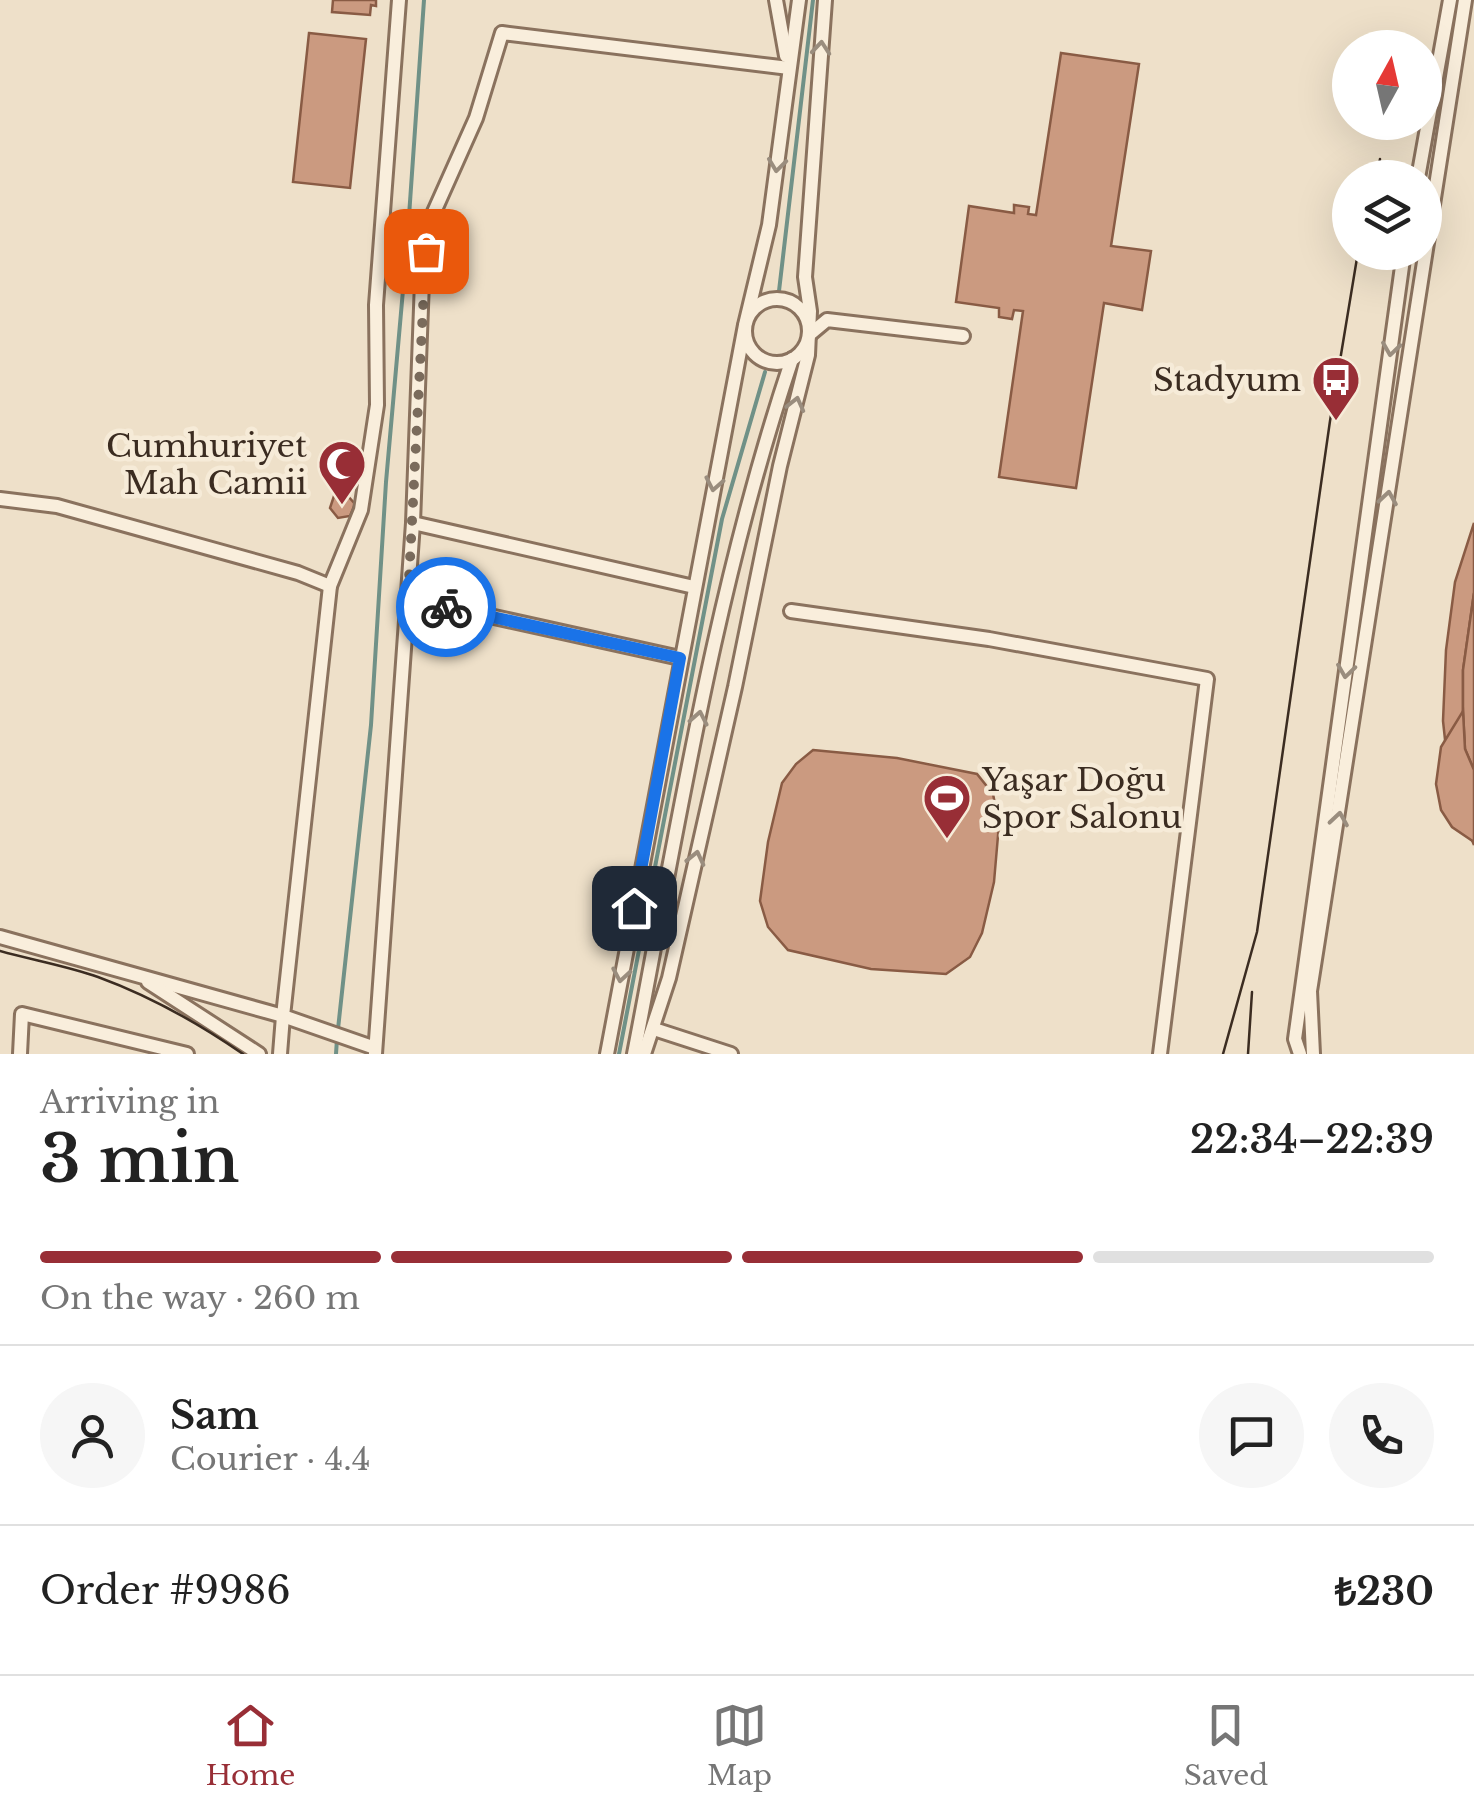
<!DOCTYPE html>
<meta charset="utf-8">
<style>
body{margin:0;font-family:"Libre Baskerville",serif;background:#f6f6f6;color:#222;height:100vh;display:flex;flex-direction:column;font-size:38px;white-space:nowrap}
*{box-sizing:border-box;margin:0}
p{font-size:32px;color:#767676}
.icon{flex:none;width:55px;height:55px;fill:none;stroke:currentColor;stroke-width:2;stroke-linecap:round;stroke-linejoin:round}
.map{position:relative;height:1054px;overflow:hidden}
.side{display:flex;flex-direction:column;background:#fff;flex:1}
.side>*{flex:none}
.needle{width:65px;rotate:8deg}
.tools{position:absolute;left:1332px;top:30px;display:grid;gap:20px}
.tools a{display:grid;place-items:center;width:110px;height:110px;border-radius:50%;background:#fff;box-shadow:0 10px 40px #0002;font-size:50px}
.pin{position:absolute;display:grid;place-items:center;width:85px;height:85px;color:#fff;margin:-42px;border-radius:20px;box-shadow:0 5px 15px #0006}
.courier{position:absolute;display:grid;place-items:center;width:100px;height:100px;margin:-50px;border:8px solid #1a73e8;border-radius:50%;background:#fff;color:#222;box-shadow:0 2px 12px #0007}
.summary em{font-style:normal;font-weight:600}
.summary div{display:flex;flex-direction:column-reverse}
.summary{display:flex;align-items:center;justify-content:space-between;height:170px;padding:0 40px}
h1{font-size:65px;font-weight:600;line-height:75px}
.bar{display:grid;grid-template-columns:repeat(4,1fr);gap:15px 10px;align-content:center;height:120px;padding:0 40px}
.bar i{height:12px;border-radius:8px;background:#e0e0e0}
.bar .active{background:#982e36}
.bar p{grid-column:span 4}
.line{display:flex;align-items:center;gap:25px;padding:0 40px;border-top:2px solid #e0e0e0}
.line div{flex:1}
.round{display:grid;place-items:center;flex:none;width:105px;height:105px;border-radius:52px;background:#f6f6f6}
.tab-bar{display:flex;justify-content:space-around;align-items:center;height:140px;border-top:2px solid #e0e0e0;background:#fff;font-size:28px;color:#767676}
.tab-bar a{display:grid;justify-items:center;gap:5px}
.tab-bar .active{color:#982e36}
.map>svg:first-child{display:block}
</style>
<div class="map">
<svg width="1474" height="1054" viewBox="0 0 1474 1054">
<rect width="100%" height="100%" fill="#eee0c9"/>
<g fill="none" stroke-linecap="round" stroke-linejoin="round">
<g stroke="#709187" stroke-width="4">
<path d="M779 291 813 0"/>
<path d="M338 1029 371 725 386 482 407 245 424 0"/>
<path d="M336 1054 337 1039"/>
<path d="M619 1054 722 519 765 372"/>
</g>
</g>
<g fill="#cb9a80" stroke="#895b44" stroke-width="2.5">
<path d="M333 0H376V6L371 5 370 15 332 12Z"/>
<path d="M309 33 366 39 350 188 293 182Z"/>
<path d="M1061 53 1139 64 1111 246 1151 251 1142 310 1104 303 1076 488 999 477 1023 311 1014 310 1012 319 999 317V308L956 302 969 206 1014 213V205L1029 207 1028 214 1036 215Z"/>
<path d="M347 495 355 504 350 516 338 518 330 508 334 496Z"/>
<path d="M1474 523V593L1463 670V711L1465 749 1474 770V845L1450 786 1443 721 1446 650 1455 582Z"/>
<path d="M1474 593V770L1465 749 1463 711V670Z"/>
<path d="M1463 711 1465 749 1474 770V842L1452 827 1441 810 1436 784 1441 747Z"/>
<path d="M813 750 897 758 977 774 993 794 999 824 994 882 982 933 970 957 946 974 871 969 788 950 768 927 760 901 768 842 782 783 796 764Z"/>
</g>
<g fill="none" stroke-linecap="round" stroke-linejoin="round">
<g stroke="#8a725e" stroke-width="18">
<g id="minor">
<path d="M776 0 786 56"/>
<path d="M1418 178 1450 0"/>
<circle cx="777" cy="331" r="32"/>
<path d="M809 335 827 320 963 336"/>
<path d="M0 499 57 506 298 573 330 586"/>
<path d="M413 523 694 587"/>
<path d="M408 598 680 658"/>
<path d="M791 611 989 639 1207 679 1160 1054"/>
<path d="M0 937 283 1016 280 1054"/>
<path d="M148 982 259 1054"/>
<path d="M654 1029 731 1054"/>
<path d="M375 1048 283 1016 330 586 361 510 377 405 376 305 399 0"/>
<path d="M20 1054 22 1014 187 1054"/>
<path d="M375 1054 413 523 422 281 430 221 476 118 502 33 789 68"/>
<path d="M607 1054 745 325 769 225 799 0"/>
<path d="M634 1054C679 820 716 585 792 359"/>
<path d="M644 1054 669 978 735 687 780 466 808 355 810 311 805 277 825 0"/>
<path d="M1300 1054 1295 1039 1404 252"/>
<path d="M1313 1054 1310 991 1465 0"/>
</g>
</g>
<use href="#minor" stroke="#f9eedc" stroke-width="12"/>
<g stroke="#3b2c21" stroke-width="2.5">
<path d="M1377 178 1380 159"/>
<path d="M0 951C32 960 67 966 98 977 150 996 198 1023 243 1054"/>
<path d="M1223 1054 1257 932 1330 421 1358 252"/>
<path d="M1248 1054 1252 992"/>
</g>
</g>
<defs><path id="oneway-chevron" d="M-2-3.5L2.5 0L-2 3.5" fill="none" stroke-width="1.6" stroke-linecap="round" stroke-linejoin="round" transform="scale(2.5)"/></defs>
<g stroke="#9a8d7e">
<use href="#oneway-chevron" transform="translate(821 48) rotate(-85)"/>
<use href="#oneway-chevron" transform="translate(777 165) rotate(97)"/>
<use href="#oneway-chevron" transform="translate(1391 349) rotate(98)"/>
<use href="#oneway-chevron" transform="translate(796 404) rotate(-76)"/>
<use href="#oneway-chevron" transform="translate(714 484) rotate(101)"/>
<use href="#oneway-chevron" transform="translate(1388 498) rotate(-81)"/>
<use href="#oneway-chevron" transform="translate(1346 671) rotate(98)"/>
<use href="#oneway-chevron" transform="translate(699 718) rotate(-79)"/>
<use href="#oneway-chevron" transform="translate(1339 819) rotate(-81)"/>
<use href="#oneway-chevron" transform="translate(696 858) rotate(-77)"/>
<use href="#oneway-chevron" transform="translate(621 975) rotate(100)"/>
</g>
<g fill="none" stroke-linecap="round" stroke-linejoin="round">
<path stroke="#7a6b5c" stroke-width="10" stroke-dasharray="0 18" d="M426 251 408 598 446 607"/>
<path stroke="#1a73e8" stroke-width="12" d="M446 607 680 658 634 908"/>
</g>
<defs>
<g id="bus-pin" transform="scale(2.5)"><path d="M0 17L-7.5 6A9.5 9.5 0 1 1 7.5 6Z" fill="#982e36" stroke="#f6ebd8"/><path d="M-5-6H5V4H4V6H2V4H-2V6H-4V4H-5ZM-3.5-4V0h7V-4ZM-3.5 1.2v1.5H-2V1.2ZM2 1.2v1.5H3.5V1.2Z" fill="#fff"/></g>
<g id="mosque-pin" transform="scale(2.5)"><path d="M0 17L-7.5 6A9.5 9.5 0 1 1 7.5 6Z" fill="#982e36" stroke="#f6ebd8"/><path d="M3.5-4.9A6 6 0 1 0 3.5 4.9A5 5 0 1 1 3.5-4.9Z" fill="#fff"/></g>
<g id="stadium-pin" transform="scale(2.5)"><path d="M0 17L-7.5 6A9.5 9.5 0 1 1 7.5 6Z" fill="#982e36" stroke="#f6ebd8"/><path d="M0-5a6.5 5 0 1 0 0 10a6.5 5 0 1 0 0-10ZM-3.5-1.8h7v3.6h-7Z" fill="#fff"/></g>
</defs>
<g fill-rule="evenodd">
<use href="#bus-pin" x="1336" y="380"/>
<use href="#mosque-pin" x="342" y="464"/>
<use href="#stadium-pin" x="947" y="798"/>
</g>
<g text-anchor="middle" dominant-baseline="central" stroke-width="9" stroke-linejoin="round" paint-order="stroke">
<g font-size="32" fill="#3b2c21" stroke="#f6ebd8" text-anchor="end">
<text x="1301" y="380">Stadyum</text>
<text x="307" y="446">Cumhuriyet<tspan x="307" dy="37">Mah Camii</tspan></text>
<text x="982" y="780" text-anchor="start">Yaşar Doğu<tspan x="982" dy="37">Spor Salonu</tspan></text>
</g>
</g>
</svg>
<div class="tools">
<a><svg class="needle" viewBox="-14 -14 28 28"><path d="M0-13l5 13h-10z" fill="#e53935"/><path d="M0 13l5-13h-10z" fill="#767676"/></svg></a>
<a><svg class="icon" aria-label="layers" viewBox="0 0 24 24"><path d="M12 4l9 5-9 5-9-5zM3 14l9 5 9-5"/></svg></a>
</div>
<div class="pin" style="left:426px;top:251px;background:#ea580c"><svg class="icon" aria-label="bag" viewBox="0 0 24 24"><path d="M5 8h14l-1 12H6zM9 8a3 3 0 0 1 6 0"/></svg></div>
<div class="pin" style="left:634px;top:908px;background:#1f2937"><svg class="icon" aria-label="home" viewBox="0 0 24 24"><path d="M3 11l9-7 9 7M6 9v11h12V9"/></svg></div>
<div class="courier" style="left:446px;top:607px"><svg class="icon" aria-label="bike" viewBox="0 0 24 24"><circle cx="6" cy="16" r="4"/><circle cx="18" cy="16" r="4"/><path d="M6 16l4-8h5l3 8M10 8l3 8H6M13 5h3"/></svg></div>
</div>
<section class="side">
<div class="summary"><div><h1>3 min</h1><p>Arriving in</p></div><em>22:34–22:39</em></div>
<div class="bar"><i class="active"></i><i class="active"></i><i class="active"></i><i></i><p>On the way · 260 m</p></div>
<div class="line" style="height:180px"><a class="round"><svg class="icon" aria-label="person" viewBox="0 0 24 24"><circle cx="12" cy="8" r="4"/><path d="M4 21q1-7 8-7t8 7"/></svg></a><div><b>Sam</b><p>Courier · 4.4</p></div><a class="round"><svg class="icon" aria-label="chat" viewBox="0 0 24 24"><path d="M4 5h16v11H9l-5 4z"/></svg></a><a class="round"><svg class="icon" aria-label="phone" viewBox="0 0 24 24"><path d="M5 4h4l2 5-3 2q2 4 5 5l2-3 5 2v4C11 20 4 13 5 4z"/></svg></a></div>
<div class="line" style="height:130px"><div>Order #9986</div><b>₺230</b></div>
</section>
<nav class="tab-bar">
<a class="active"><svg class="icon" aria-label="home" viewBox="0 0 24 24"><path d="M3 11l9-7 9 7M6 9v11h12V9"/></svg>Home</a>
<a><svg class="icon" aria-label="map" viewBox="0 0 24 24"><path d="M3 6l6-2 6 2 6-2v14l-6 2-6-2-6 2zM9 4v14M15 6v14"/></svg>Map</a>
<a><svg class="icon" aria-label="saved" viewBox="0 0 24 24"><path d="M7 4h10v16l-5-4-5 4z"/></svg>Saved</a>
</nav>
